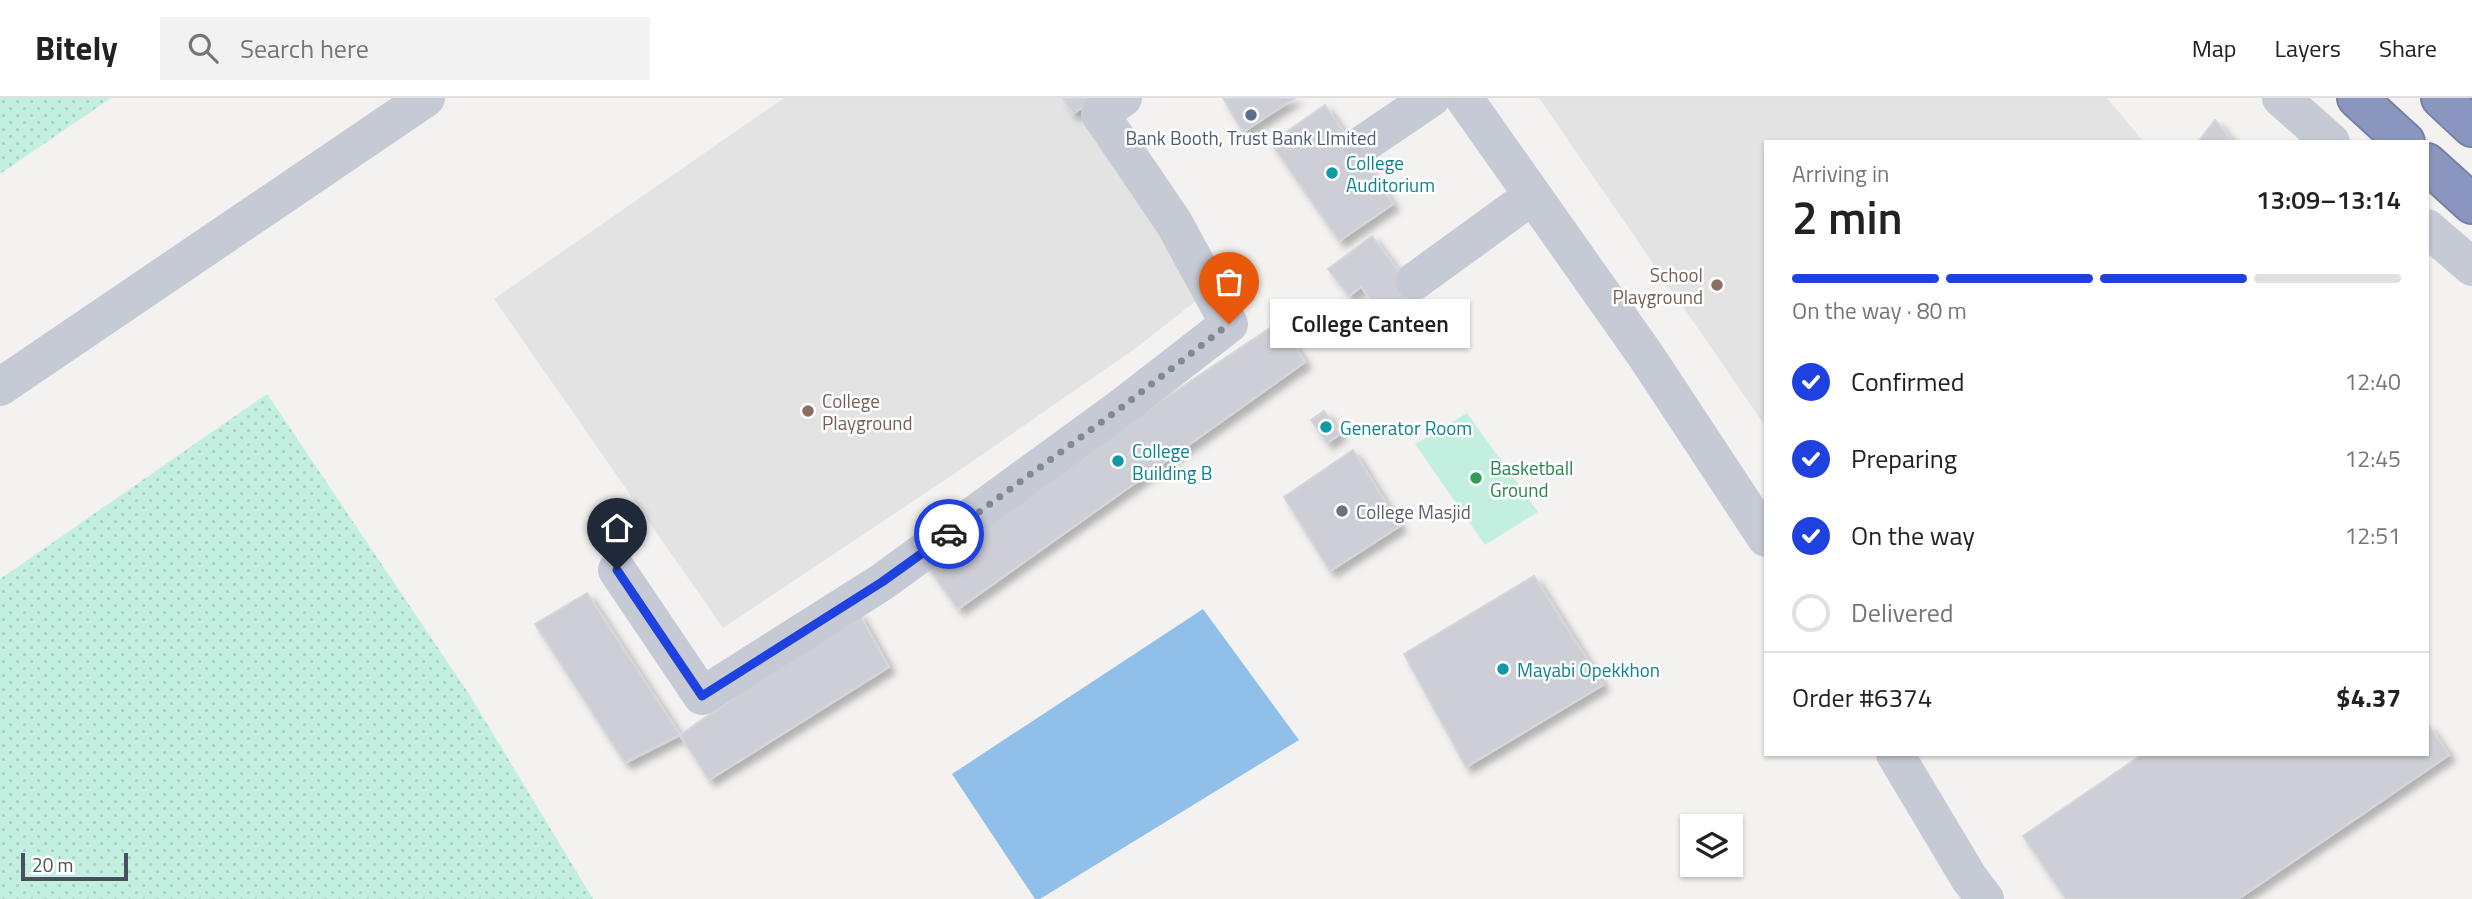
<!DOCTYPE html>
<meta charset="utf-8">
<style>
body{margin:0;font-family:"Titillium Web",sans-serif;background:#f2f2f2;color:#222;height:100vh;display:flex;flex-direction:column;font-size:26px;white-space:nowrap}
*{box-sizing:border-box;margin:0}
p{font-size:23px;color:#767676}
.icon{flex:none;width:38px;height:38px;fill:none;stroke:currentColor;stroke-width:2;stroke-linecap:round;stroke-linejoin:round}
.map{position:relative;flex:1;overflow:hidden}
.panel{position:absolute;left:1764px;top:42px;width:665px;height:616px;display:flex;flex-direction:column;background:#fff;border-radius:0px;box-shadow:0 2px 5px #0004}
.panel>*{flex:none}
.fabs{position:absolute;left:1680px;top:716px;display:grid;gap:14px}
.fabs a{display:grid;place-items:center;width:63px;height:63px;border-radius:0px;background:#fff;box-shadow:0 2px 5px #0004;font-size:35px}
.scale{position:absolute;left:21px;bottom:18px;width:107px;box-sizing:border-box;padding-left:7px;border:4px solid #494f5e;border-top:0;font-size:19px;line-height:24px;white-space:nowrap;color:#494f5e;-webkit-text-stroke:5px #fff;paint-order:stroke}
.pin{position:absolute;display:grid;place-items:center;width:60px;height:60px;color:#fff;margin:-72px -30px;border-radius:50% 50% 50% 0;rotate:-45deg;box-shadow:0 0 7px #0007}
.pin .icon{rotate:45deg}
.courier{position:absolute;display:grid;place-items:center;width:70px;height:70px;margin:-35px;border:5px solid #1e41e0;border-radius:50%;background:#fff;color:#222;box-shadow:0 2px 9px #0007}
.bubble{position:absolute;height:49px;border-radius:0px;background:#fff;box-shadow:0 2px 5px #0004;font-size:23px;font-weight:600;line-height:49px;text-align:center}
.headline em{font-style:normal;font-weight:600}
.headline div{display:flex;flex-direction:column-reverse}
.headline{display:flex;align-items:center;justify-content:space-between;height:119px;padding:0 28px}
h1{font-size:46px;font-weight:600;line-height:52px}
.bar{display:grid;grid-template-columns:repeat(4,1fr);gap:10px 7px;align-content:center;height:84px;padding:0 28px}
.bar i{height:9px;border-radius:5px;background:#e0e0e0}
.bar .on{background:#1e41e0}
.bar p{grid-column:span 4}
.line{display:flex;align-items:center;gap:18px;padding:0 28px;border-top:2px solid #e0e0e0}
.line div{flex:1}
ol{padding:0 28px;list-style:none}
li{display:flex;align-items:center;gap:21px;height:77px}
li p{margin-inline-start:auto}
li .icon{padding:7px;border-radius:50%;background:#1e41e0;color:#fff;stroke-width:4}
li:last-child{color:#767676}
li i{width:38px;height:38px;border:4px solid #e0e0e0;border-radius:50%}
header{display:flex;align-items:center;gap:42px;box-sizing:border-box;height:98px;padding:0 35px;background:#fff;border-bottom:2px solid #e0e0e0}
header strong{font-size:33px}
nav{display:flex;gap:38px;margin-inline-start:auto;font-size:24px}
.search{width:490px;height:63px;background:#f2f2f2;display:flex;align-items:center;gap:18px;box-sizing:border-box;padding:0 24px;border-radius:0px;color:#767676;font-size:26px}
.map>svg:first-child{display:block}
</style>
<header>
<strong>Bitely</strong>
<div class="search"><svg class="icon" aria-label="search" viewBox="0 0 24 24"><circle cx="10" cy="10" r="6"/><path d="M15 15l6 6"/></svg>Search here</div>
<nav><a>Map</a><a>Layers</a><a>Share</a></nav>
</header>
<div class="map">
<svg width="2472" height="801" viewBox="0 0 2472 801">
<defs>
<pattern id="grass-dots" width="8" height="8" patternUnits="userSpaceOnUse" patternTransform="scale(1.75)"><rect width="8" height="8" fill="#c2efdf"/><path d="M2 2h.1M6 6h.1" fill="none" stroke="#a8cfc2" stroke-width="1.8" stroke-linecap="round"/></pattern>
<filter id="shadow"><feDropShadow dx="6" dy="6" stdDeviation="3.5" flood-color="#0004"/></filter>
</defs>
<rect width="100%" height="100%" fill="#f3f2f1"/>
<g fill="#e4e3e3">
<path d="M784 0H1084L1210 192 1136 250 954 376 723 530 494 201Z"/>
<path d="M1539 0H2107L2144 44H1766V329Z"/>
</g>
<g fill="url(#grass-dots)">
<path d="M0 0H111L0 76Z"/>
<path d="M267 296 469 596 593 801H0V481Z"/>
</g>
<path fill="#c2efdf" d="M1467 315 1538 414 1485 447 1415 346Z"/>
<path fill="#90c0ea" d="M1203 511 1299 642 1040 801H1035L952 676Z"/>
<g fill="#cecfd6" stroke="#d5d6dc" stroke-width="2" filter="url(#shadow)">
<path d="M1063 0H1095L1073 16Z"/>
<path d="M1223 0H1295L1243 34Z"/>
<path d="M1325 7 1393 106 1339 143 1271 45Z"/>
<path d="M2215 22 2233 44H2198Z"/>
<path d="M1372 138 1414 194 1383 218 1361 189 1349 198 1328 171Z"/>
<path d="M1279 224 1305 264 958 511 923 462Z"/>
<path d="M1324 313 1340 336 1327 345 1311 322Z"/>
<path d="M1353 352 1400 428 1330 473 1284 399Z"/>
<path d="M1534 478 1603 587 1466 669 1404 556Z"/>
<path d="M587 495 680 637 625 665 535 526Z"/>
<path d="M858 514 889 569 709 682 680 637Z"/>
<path d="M2427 625 2449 657 2238 801H2066L2023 738 2143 656H2427Z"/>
</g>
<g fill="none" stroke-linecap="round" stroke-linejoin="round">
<g stroke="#7681aa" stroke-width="42">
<g id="highway">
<path d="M2357 0 2405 44"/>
<path d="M2441 0 2472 29"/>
<path d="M2427 65 2472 106"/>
</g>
</g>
<g stroke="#c5cad5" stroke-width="38">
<path d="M1464 0 1646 258 1766 440"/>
<path d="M2281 0 2331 44"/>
<path d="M1363 46 1431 0"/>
<path d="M2427 130 2472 169"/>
<path d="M1415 183 1532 98"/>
<path d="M0 289 426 0"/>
<path d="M617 472 702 598 882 484 1122 309 1229 226 1174 125 1100 16 1123 0"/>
<path d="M1895 656 1969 780 1985 801"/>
</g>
<use href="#highway" stroke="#8b96be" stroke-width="38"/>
</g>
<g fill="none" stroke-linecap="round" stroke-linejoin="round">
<path stroke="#848891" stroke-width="7" stroke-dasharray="0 12.6" d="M949 436 1122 309 1229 226"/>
<path stroke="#1e41e0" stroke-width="9" d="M617 472 702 598 882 484 949 436"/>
</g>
<circle fill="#5c6f8a" stroke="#fff" stroke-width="2.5" cx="1251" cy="17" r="7"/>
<g fill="#0f9aa8" stroke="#fff" stroke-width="2.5">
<circle cx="1332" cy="75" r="7"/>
<circle cx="1326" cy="329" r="7"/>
<circle cx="1118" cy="363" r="7"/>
<circle cx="1503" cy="571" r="7"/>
</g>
<g fill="#8d6e63" stroke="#fff" stroke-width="2.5">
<circle cx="1717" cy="187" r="7"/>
<circle cx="808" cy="313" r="7"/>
</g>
<circle fill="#2e9e5b" stroke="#fff" stroke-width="2.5" cx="1476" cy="380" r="7"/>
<circle fill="#6b7280" stroke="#fff" stroke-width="2.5" cx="1342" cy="413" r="7"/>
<g text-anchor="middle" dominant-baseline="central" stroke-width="5" stroke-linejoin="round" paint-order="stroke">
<g font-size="19" fill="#4e5e75" stroke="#fff">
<text x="1251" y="39">Bank Booth, Trust Bank LImited</text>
</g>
<g font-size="19" fill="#0d838f" stroke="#fff" text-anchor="start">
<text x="1346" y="64">College<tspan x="1346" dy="22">Auditorium</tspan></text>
<text x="1340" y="329">Generator Room</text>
<text x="1132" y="352">College<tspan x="1132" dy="22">Building B</tspan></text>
<text x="1517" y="571">Mayabi Opekkhon</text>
</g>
<g font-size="19" fill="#785e54" stroke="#fff" text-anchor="end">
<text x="1703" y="176">School<tspan x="1703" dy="22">Playground</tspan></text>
<text x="822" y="302" text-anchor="start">College<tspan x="822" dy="22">Playground</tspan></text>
</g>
<g font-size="19" fill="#27864d" stroke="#fff" text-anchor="start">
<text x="1490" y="369">Basketball<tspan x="1490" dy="22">Ground</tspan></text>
</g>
<g font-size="19" fill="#5b616d" stroke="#fff" text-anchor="start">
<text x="1356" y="413">College Masjid</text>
</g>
</g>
</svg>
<div class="fabs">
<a><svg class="icon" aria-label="layers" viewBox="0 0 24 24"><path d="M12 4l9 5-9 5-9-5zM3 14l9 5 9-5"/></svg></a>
</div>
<div class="scale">20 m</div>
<div class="pin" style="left:1229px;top:226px;background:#ea580c"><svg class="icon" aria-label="bag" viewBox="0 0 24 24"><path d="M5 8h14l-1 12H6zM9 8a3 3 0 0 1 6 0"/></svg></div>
<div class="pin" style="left:617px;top:472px;background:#1f2937"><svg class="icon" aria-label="home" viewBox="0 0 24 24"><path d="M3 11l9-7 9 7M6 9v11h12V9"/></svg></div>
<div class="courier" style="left:949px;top:436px"><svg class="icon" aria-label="car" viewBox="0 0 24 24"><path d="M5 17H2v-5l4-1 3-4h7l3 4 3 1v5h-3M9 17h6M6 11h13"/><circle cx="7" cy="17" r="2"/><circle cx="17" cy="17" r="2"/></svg></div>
<div class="bubble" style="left:1270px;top:201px;width:200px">College Canteen</div>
<section class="panel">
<div class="headline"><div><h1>2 min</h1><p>Arriving in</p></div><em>13:09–13:14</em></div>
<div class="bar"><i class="on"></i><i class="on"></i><i class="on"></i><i></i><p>On the way · 80 m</p></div>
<ol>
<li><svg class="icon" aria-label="check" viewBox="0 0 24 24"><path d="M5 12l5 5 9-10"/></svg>Confirmed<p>12:40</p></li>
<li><svg class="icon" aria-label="check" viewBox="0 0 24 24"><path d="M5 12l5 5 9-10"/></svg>Preparing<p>12:45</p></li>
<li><svg class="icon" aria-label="check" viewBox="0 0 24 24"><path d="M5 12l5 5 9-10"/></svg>On the way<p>12:51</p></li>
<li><i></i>Delivered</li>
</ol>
<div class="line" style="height:91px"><div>Order #6374</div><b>$4.37</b></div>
</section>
</div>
